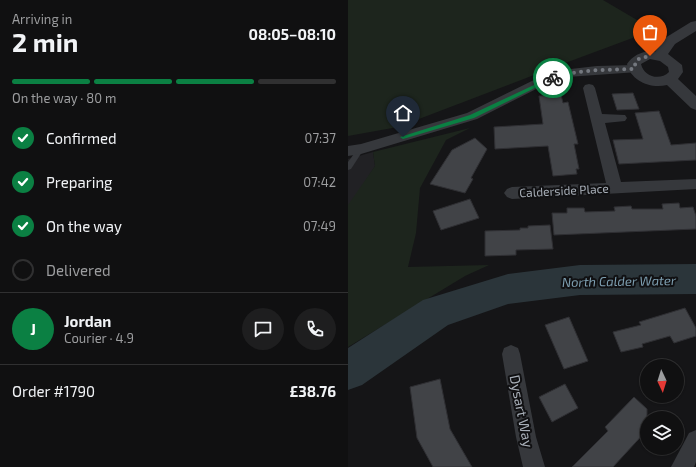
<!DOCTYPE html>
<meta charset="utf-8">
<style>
body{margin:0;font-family:"Exo 2",sans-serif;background:#1e1e1f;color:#f1f3f6;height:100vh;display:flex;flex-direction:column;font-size:15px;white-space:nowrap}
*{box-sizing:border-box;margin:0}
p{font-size:13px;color:#9c9d9f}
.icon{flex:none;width:22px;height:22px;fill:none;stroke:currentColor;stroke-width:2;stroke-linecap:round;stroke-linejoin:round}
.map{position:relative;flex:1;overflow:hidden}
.panel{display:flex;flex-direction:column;background:#101011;width:348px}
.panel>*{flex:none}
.needle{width:26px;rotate:176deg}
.controls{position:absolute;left:292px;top:359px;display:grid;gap:8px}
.controls a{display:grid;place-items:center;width:44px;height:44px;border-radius:50%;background:#101011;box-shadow:0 1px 3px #0004,0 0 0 1px #303031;font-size:20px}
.pin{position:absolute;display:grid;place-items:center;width:34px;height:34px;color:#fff;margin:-41px -17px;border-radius:50% 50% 50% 0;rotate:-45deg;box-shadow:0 0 4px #0007}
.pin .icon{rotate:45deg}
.courier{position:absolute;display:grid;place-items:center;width:40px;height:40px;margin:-20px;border:3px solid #0b8043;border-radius:50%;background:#fff;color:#222;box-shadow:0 1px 5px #0007}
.overview em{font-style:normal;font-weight:700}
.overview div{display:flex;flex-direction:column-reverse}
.overview{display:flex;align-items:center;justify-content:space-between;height:68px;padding:0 12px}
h1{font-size:26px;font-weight:700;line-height:30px}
.bar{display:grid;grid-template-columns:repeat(4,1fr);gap:6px 4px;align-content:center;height:48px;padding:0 12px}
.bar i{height:5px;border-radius:3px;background:#303031}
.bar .current{background:#0b8043}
.bar p{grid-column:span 4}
.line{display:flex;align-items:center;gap:10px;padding:0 12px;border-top:1px solid #303031}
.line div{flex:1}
.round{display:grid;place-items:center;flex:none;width:42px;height:42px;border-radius:21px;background:#1e1e1f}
ol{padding:0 12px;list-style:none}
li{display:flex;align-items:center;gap:12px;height:44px}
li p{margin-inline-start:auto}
li .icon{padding:4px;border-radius:50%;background:#0b8043;color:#fff;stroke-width:4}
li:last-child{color:#9c9d9f}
li i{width:22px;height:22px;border:2px solid #303031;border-radius:50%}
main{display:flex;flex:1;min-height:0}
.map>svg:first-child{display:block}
</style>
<main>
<section class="panel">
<div class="overview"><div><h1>2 min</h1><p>Arriving in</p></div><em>08:05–08:10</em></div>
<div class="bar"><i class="current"></i><i class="current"></i><i class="current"></i><i></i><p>On the way · 80 m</p></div>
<ol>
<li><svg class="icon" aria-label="check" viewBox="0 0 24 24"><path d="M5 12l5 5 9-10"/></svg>Confirmed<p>07:37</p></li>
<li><svg class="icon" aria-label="check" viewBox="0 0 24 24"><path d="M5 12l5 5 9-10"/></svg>Preparing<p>07:42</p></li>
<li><svg class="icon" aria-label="check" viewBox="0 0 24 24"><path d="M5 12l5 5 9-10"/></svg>On the way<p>07:49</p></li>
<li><i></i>Delivered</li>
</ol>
<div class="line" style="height:72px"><b class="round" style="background:#0b8043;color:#fff">J</b><div><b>Jordan</b><p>Courier · 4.9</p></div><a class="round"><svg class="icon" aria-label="chat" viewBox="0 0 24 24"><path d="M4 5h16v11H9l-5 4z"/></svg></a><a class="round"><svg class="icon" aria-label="phone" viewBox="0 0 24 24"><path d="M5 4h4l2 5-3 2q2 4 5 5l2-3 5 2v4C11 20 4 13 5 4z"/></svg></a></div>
<div class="line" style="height:52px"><div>Order #1790</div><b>£38.76</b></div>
</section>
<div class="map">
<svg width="348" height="467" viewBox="0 0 348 467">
<rect width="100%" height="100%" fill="#151517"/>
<path fill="#212124" d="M25 152 27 166 0 208V159Z"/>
<g fill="#1d251d">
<path d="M0 0H255L306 30 228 59 50 127 0 136Z"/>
<path d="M122 128 98 140 72 188 68 233 60 267 141 265 117 276 0 347V205L27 166 25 152Z"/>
</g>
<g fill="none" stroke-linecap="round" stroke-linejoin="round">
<path fill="#2b353a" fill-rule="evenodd" d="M348 264V294L232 295 160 304 100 325 14 385 0 390V348L75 300 160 274 232 265Z"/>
</g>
<g fill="#414347" stroke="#2f2f33">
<path d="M285 93 291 109 269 110 264 94Z"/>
<path d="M213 95 215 103 220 102 230 144H226L231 169H228L229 174 205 176 200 146 147 149 146 127 195 124 191 96Z"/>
<path d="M311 111 323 145 348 143V160L271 164 265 140 295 139 287 113Z"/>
<path d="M127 138 139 149 123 178 125 179 117 193 82 184 104 150Z"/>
<path d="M122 199 131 218 93 230 85 211Z"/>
<path d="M331 203 332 208 345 207 348 216V229L206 235 204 213H219V208H236L237 212 267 211 266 207 283 206 284 209H315L314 204Z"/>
<path d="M202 225 205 249 168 250V255L137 256V231L172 230V228H180V226Z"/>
<path d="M337 308 348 328V336L326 343 322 336 294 344 295 347 273 352 265 332 293 325 291 322Z"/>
<path d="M221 317 240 361 216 369 197 325Z"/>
<path d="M92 379 102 429 124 467H85L69 438 62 387Z"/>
<path d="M217 384 230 408 204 422 191 397Z"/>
<path d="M286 397 299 409V430L265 467H224L260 431 257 427Z"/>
</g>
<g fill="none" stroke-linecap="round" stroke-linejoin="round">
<path fill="#36383c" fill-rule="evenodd" d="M11 147H13L16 149 3 169 0 170V162Z"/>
<g fill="#36383c" fill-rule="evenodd">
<path d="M286 65 290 66 292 69 290 72 219 77 200 83 129 119 13 154 0 156V146L13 144 119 113 192 77 214 70 249 66Z"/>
<path d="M241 84 245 85 247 88 254 114 277 115 279 118 277 121 257 123 273 182 348 179V189L164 199 159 197 156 193 159 189 164 187 258 183 235 88 237 85Z"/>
<path d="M163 345 170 348 172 354 188 437 197 467H175L168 437 154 354 156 348Z"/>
<path d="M348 430V462L346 467H323L341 433Z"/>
</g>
<path fill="#36383c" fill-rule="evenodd" d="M348 21V31L327 44 320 54 334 65 335 72 330 79 348 96V110L343 108 319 85C302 89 283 81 279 64 285 55 296 50 307 52L317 38 343 22ZM302 59 312 61 320 67 321 72C312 81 296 77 293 64Z"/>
</g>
<path fill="#0b8043" d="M203 77 207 78 126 118 55 139 52 137 122 115Z"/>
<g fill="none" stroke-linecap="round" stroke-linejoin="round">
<path stroke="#74787f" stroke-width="4" stroke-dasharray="0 7.2" d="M205 78C231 69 259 70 286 69L288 61 292 58 302 56"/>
</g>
<g text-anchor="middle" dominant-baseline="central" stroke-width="4" stroke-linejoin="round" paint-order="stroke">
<g font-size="12" fill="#a7aeb7" stroke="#101012">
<text transform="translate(216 190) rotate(-3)">Calderside Place</text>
</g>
<g font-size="13" font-style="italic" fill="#7e9fb1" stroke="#101012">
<text transform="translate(271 281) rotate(-1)">North Calder Water</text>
</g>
<g font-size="14" fill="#a7aeb7" stroke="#101012">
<text transform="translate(174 411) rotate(79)">Dysart Way</text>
</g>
</g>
</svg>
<div class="controls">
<a><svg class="needle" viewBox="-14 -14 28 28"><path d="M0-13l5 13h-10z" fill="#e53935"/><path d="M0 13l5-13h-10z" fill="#9c9d9f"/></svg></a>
<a><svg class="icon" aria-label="layers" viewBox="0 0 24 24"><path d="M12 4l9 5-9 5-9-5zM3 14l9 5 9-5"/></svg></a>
</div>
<div class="pin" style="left:302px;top:56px;background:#ea580c"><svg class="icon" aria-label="bag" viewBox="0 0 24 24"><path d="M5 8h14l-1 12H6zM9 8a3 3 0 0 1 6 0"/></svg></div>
<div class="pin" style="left:55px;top:137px;background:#1f2937"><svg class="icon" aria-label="home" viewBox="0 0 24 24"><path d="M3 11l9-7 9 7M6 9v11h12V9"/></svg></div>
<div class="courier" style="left:205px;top:78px"><svg class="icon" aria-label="bike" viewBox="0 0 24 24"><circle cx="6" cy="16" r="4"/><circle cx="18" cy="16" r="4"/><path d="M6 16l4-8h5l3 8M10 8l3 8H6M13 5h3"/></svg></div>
</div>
</main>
